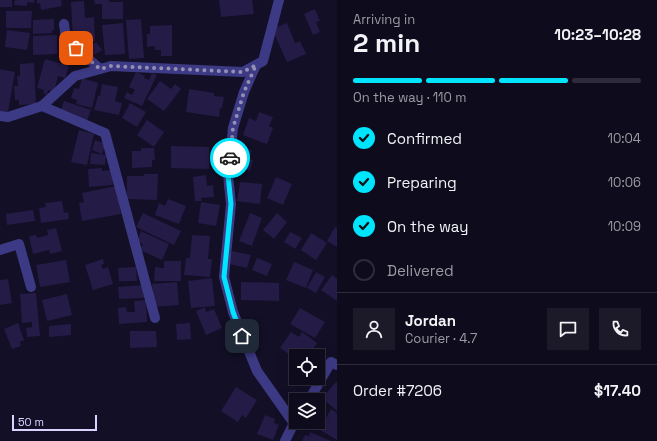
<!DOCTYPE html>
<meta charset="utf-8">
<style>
body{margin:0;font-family:"Space Grotesk",sans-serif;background:#1c1929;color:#f1f3f6;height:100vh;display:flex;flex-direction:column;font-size:15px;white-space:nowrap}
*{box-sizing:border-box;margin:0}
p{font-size:13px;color:#9b9ba3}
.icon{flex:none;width:22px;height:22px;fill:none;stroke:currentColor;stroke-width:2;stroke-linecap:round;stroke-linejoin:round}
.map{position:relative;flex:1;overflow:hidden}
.drawer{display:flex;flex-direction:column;background:#0e0b1c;width:320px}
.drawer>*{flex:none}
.tools{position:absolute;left:289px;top:349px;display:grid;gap:8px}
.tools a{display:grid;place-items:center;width:36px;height:36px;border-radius:0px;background:#0e0b1c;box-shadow:0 4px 16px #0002,0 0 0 1px #2e2b3b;font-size:20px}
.scale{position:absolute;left:12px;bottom:10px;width:85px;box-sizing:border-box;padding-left:4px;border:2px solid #d9d4ff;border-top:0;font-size:11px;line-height:14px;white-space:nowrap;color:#d9d4ff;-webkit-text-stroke:3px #130f26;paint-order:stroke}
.pin{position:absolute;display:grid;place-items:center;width:34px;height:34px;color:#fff;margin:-17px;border-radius:8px;box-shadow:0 2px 6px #0006}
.courier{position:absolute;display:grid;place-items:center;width:40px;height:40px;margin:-20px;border:3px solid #00e5ff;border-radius:50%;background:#fff;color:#222;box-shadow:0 1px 5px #0007}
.summary em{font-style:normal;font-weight:800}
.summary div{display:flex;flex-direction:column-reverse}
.summary{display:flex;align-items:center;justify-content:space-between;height:68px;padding:0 16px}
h1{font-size:26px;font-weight:800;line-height:30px}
.bar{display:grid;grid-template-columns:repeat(4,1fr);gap:6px 4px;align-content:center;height:48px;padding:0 16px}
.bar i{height:5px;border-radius:3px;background:#2e2b3b}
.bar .selected{background:#00e5ff}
.bar p{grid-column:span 4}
.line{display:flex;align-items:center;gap:10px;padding:0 16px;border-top:1px solid #2e2b3b}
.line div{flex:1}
.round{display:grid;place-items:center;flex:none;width:42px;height:42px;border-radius:0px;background:#1c1929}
ol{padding:0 16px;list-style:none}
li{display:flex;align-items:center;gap:12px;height:44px}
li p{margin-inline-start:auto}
li .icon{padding:4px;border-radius:50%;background:#00e5ff;color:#111;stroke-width:4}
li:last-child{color:#9b9ba3}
li i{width:22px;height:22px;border:2px solid #2e2b3b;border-radius:50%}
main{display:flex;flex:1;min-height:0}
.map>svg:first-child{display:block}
</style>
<main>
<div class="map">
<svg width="337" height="441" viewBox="0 0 337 441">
<rect width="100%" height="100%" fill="#130f26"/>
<g fill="#241b47">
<rect x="0" y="0" width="12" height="7"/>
<path d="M15 0H34V3L27 2V6L14 5Z"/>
<path d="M37 0H61L62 6 41 10 40 3 37 4Z"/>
<path d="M94 0H109V2H123V19H102V4H95Z"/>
<path d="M219 0H252L254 14 221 17Z"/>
<path d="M84 1 85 18 94 17 95 41 84 42V38L73 39 71 2Z"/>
<path d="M315 9 320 21 316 22 320 32 313 35 304 14Z"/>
<path d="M6 11H32L31 28H6Z"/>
<path d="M54 19V30H52V33L33 34V20Z"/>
<path d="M141 19 144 58 129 59 126 20Z"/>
<path d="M123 23 125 54 105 55 102 25Z"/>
<path d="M287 23 295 43 300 41 306 54 287 62 272 29Z"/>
<path d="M172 25V56H161V50H155V46L147 47V34H150V26Z"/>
<path d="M7 30 30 33 27 50 5 47Z"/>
<path d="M57 35V54L33 55V36Z"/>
<path d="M96 42 102 50 91 57 86 49Z"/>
<path d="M45 59 69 66 65 78 58 76 54 92 48 90 47 95 43 93 44 90 37 88Z"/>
<path d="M34 63 36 104 19 105V100H15L14 86H18L17 76H20V64Z"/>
<path d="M0 69 15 72 8 112 0 111Z"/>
<path d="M136 72 145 76 144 78 149 80 152 73 157 75 142 106 124 98 127 92 132 95 135 90 129 87Z"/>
<path d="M82 78 98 83 92 108 76 104 77 100 71 98 74 88 79 89Z"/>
<path d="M160 81 171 89 175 84 181 89 164 111 147 99Z"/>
<path d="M102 84 118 87 115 101 122 103 119 115 94 110 98 96H100Z"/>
<path d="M189 89 214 93V96L224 97 222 108H220L219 117 186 112Z"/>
<path d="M64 101 91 110 87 121 60 113Z"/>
<path d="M130 103 146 112 137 127 122 118Z"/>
<path d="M259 112 273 117 269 126 273 128 267 144 243 135 249 118 256 121Z"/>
<path d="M147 120 164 132 154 147 137 135Z"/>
<path d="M79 130 94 134 87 165 71 162Z"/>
<path d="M95 140 106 144 102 154 92 150Z"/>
<path d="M171 146 209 147V169L171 168Z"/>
<path d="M240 147 252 150 249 159 253 160 250 171 235 167Z"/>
<path d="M141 148H154L155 160H152V167L132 168V151H141Z"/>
<path d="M91 153 106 155 105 165 90 164Z"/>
<path d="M102 168V171L112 170 113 185 89 187 88 169Z"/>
<path d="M144 174H158L157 200 127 199V176H144Z"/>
<path d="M206 175 207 186 213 185 214 197 201 198 202 201H195L193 177Z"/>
<path d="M276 177 292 184 283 205 267 198Z"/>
<path d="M240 182 262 184 260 204 237 201Z"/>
<path d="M116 186 121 214 82 221 79 203 84 202 82 193Z"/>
<path d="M168 199 186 206 179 224 155 215 159 203 165 206Z"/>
<path d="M62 201 64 213 68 212 69 219 41 223 39 208 46 207 45 203Z"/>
<path d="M201 202 220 205 216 226 198 223Z"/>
<path d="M33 210 35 221 7 225 6 214Z"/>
<path d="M143 213 181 231 174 245 136 227Z"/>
<path d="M250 213 262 218 252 246 239 241Z"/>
<path d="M277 213 287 222 274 239 263 230Z"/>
<path d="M335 227 337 228V247L327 241Z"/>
<path d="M56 228 62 251 50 254 49 250 33 254 29 236 36 235 37 238 48 235 47 230Z"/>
<path d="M141 231 169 244 162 260 140 250 143 244 137 242Z"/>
<path d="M290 232 302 238 295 249 284 242Z"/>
<path d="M311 233 327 243 316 260 301 250Z"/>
<path d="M192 235 210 236 208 259H212L210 277 184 275 186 258H190Z"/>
<path d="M232 251 251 255 247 268 229 264Z"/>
<path d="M257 258 272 264 267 276 252 270Z"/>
<path d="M103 259 104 264 101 265 103 269 108 267 113 284 93 290 85 265Z"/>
<path d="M66 260 70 282 40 287 36 265Z"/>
<path d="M164 261H181V281H154L155 267 164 268Z"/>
<path d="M294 262 313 270 306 288 286 280Z"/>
<path d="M136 267 137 281H119L118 268Z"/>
<path d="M316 272 325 277 316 293 307 288Z"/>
<path d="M332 275 337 279V301L321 290Z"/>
<path d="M212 278 215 306 191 308 188 281Z"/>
<path d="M8 279 12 303 0 305V280Z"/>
<path d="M177 282 179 305 154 307 152 284Z"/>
<path d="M241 282 279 283V301L241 300Z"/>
<path d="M144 285V298L119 299 118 287Z"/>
<path d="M36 293 40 336 27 337 26 328 32 327V322L22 323 20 294Z"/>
<path d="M67 294 72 315 47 321 42 300Z"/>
<path d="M146 300 147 322 119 324 118 308 126 307 127 312H135L134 301Z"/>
<path d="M205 307 206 312 214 309 222 328 206 335 196 311Z"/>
<path d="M300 308 325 322 315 338 290 324Z"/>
<path d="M18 323 24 340 20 342 21 346 12 349 4 329Z"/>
<path d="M190 323 191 339 177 340 176 324Z"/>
<path d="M71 324V335L49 337V326Z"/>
<path d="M130 331H156L157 347 130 348Z"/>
<path d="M291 332 299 337 302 332 317 343 308 356H296V359L280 348Z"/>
<path d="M336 382H337V411L322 398Z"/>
<path d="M236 387 257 400 246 418 242 415 238 422 221 411Z"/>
<path d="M331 409 337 413V440L310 424 312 422H318V413L326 418Z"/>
<path d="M265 415 275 419 274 423 279 425 273 440 257 434Z"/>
<path d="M310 432 331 441H302L305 435 309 436Z"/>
</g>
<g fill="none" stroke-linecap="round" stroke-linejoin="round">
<g stroke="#3d3a85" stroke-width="10">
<path d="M64 24 66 39 100 69"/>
<path d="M256 65 244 92 233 128 228 175 231 204 224 277 233 312 257 371 293 422"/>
<path d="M42 106 105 133 155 318"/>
<path d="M0 116 8 117 42 106 75 76 111 66 243 72 263 61 279 0"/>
<path d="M0 250 19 244 31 287"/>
<path d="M309 400 331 362 337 365"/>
<path d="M285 441 296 419"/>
</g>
</g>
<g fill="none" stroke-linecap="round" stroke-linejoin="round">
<path stroke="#948fb3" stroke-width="4" stroke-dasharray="0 7.2" d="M76 48 100 69 111 66 243 72 256 65 244 92 233 128 230 158"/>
<path stroke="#00e5ff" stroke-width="5" d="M230 158 228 175 231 204 224 277 233 312 242 336"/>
</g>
</svg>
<div class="tools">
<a><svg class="icon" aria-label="locate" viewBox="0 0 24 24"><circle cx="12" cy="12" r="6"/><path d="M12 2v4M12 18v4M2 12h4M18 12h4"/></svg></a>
<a><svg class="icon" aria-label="layers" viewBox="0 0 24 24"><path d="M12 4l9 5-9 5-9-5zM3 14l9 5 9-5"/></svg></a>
</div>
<div class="scale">50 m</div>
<div class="pin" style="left:76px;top:48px;background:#ea580c"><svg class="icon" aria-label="bag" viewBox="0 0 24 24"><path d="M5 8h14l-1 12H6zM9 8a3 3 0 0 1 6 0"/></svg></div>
<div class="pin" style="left:242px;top:336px;background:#1f2937"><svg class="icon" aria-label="home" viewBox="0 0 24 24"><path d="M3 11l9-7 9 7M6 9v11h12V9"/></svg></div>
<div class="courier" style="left:230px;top:158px"><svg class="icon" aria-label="car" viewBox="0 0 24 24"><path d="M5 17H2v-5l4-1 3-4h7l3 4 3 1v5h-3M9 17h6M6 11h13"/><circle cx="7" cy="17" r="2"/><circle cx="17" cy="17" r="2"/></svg></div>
</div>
<section class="drawer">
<div class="summary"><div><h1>2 min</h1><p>Arriving in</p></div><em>10:23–10:28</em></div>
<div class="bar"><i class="selected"></i><i class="selected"></i><i class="selected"></i><i></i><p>On the way · 110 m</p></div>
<ol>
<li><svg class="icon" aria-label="check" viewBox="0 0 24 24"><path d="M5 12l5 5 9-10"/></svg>Confirmed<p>10:04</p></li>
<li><svg class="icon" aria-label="check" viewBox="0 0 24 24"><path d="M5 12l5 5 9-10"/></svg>Preparing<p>10:06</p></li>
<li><svg class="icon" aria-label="check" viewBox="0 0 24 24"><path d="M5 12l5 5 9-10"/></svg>On the way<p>10:09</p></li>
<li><i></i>Delivered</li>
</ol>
<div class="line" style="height:72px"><a class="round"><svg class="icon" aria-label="person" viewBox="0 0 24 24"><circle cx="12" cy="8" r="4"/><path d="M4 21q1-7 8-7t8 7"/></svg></a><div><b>Jordan</b><p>Courier · 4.7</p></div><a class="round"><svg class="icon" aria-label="chat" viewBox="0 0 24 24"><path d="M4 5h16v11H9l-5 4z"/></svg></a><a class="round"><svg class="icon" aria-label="phone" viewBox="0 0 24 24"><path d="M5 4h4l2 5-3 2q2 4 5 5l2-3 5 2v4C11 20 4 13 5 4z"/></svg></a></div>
<div class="line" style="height:52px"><div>Order #7206</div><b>$17.40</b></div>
</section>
</main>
